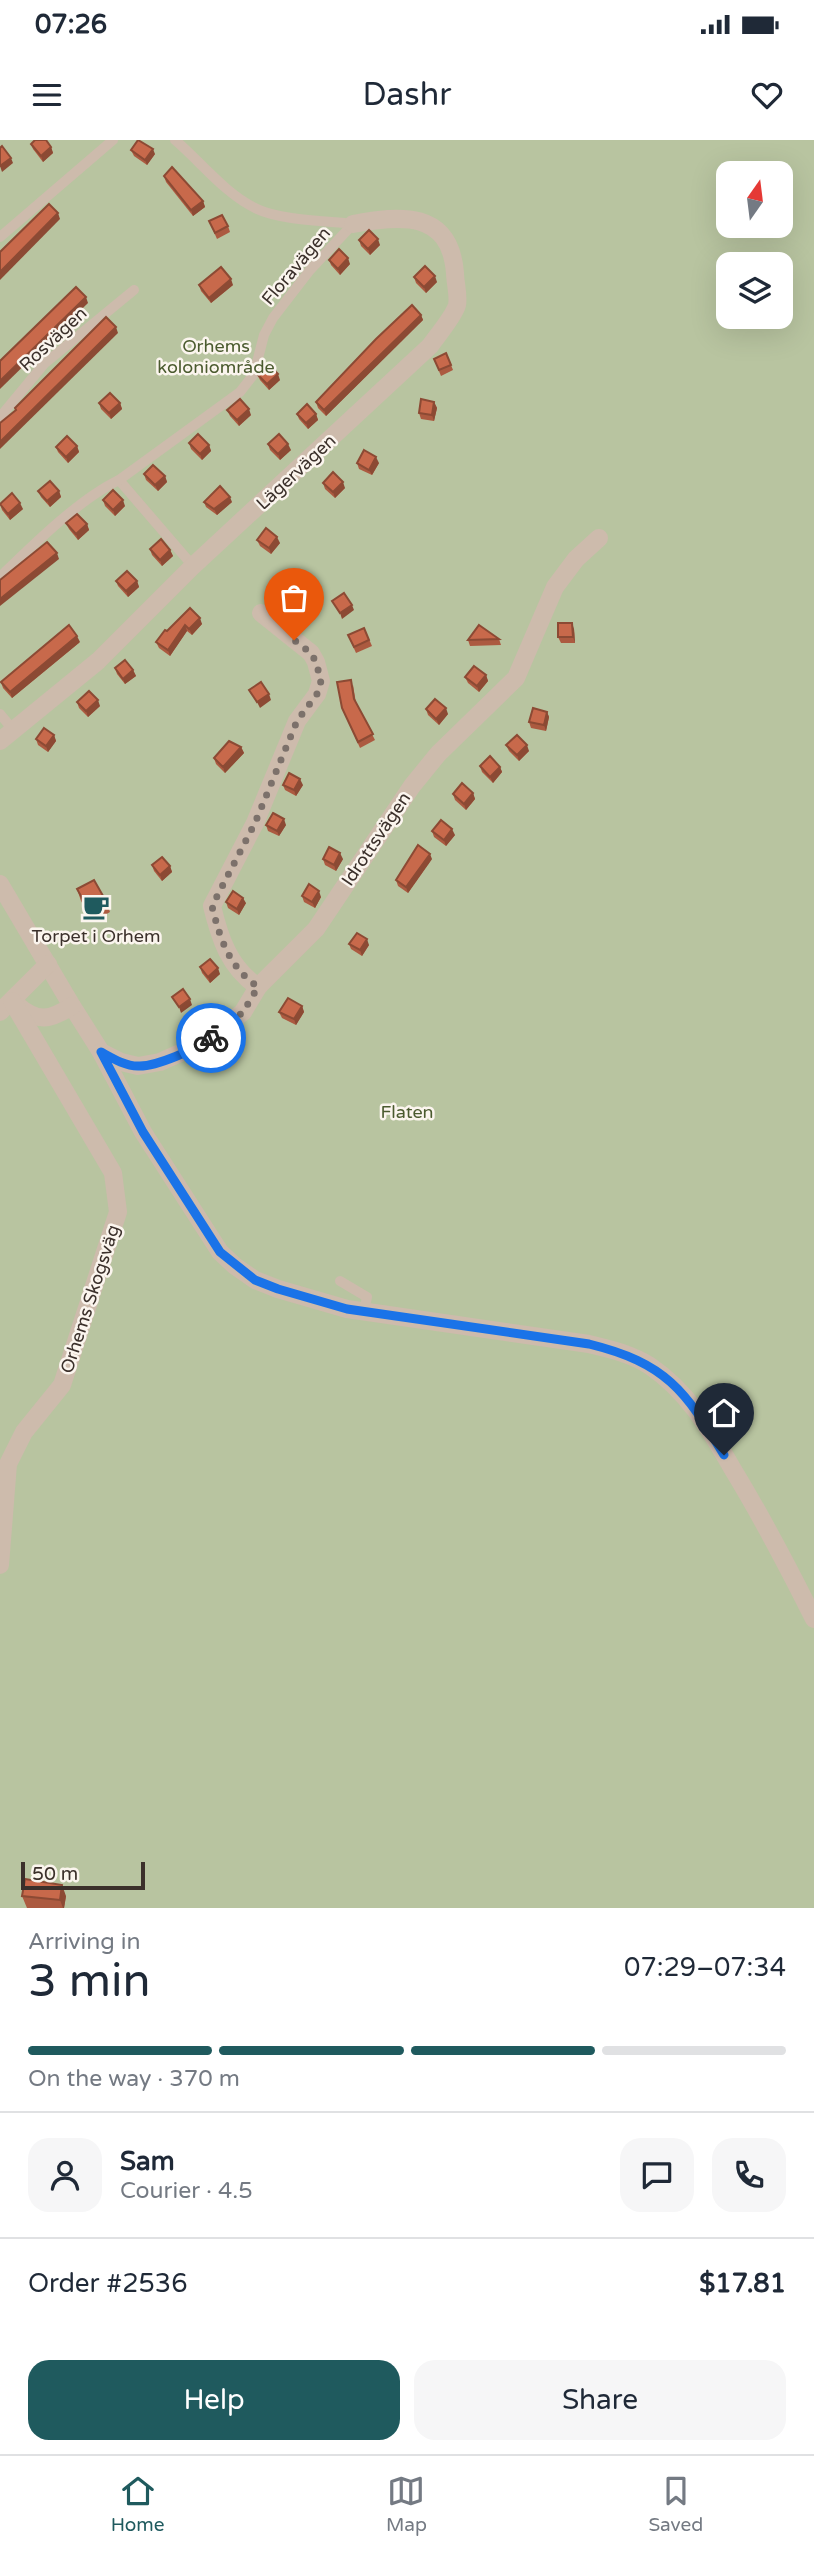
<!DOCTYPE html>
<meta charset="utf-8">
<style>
body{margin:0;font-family:"Varela Round",sans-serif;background:#f6f6f7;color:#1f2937;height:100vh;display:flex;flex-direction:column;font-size:26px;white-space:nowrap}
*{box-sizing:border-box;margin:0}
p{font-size:23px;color:#747a83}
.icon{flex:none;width:38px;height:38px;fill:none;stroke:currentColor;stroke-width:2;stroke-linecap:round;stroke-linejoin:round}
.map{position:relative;height:1768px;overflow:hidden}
.drawer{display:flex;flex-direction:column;background:#fff;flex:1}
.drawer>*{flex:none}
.needle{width:46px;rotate:14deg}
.buttons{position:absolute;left:716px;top:21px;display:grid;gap:14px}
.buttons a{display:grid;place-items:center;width:77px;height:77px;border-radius:14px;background:#fff;box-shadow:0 7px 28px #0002;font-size:35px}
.scale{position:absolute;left:21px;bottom:18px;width:124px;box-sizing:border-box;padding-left:7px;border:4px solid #3b302b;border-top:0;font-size:19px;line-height:24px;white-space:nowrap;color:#3b302b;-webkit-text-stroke:5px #fbf5ee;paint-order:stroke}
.pin{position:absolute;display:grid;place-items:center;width:60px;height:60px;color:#fff;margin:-72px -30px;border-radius:50% 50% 50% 0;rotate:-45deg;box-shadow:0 0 7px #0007}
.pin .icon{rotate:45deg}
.courier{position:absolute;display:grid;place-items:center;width:70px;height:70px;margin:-35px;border:5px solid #1a73e8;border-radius:50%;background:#fff;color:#222;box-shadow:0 2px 9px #0007}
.summary em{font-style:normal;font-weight:600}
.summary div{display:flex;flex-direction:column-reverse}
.summary{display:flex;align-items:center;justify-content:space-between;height:119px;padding:0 28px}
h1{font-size:46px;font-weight:600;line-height:52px}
.bar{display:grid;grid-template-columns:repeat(4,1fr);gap:10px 7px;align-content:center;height:84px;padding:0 28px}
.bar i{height:9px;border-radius:5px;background:#e0e1e3}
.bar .active{background:#1f5a5e}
.bar p{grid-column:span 4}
.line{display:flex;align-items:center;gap:18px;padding:0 28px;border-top:2px solid #e0e1e3}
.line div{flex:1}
.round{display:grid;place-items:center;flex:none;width:74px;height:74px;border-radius:21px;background:#f6f6f7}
.button{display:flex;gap:14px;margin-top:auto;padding:14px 28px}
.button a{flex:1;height:80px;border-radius:21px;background:#1f5a5e;color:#fff;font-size:28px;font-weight:600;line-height:80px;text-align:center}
.button a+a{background:#f6f6f7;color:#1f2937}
.status{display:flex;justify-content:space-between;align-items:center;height:49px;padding:0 35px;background:#fff;direction:ltr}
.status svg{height:19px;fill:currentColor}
header{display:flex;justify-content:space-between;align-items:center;height:91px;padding:0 28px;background:#fff;font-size:32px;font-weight:600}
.dock{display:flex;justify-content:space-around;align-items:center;height:98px;border-top:2px solid #e0e1e3;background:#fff;font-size:19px;color:#747a83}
.dock a{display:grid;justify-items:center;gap:4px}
.dock .active{color:#1f5a5e}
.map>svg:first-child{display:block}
</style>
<div class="status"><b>07:26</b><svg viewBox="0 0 49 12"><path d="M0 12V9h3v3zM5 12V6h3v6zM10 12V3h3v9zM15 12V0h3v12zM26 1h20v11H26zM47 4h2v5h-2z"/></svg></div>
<header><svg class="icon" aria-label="menu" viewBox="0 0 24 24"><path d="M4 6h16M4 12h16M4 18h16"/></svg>Dashr<svg class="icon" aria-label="heart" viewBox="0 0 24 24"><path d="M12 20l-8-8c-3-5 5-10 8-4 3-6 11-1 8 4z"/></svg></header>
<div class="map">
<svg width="814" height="1768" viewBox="0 0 814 1768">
<rect width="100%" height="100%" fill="#f4ebe1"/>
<path fill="#b8c4a0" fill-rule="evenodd" d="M0 0H814V1768H0ZM728 33H780V86H728ZM728 124H780V177H728Z"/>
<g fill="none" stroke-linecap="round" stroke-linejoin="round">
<g stroke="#cdbbac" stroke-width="10">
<path d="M0 97 113 0"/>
<path d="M0 277 44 224 134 150"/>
<path d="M119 340 193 426"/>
<path d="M0 437C32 406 79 359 119 340L240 252 254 234 264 195 273 178 310 130 353 84C326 81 280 80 257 69 225 54 201 22 175 0"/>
<path d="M0 574 14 591"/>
<path d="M340 1141 367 1157 364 1171"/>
</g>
<g stroke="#cdbbac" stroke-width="18">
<path d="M0 601 98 521 193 426 430 206C437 196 454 176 457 165 459 156 455 142 455 133 450 70 400 75 353 84"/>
<path d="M0 744 72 866 101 912 143 992 220 1112 235 1126 255 1140 278 1149 347 1169 589 1204C610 1209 632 1214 650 1226 690 1253 711 1292 735 1333 764 1381 789 1429 814 1479"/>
<path d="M258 847C229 827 220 799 212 766L255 683 297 581 317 554 321 541 316 522 311 513 261 473"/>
<path d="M17 865C38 883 50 880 72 866"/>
<path d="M0 872 48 824"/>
<path d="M101 912 121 922 138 926 160 922 207 901 243 872 258 847 316 789 412 646 438 614 516 538 555 447 576 419 599 398"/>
<path d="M0 1425 8 1324 24 1292 62 1245 118 1072 113 1033 12 861"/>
</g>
</g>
<g fill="#ac5a40">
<path d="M31 4 51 7 53 13 43 22 33 9Z"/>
<path d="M131 10 155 14 147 25 134 16Z"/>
<path d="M164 36 203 61 205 67 193 76 166 42Z"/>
<path d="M209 81 228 86 230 92 217 99Z"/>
<path d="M359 100 380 105 370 115 361 106Z"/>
<path d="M329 120 350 124 340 135 331 125Z"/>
<path d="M414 137 437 142 426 153 416 143Z"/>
<path d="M199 145H233L211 163 201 151Z"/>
<path d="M421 175 423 180 326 276 318 268 316 262Z"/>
<path d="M434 219 451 225 453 230 441 236Z"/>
<path d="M257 234 280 240 269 250 260 240Z"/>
<path d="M434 262 437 268 434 281 421 279 419 273Z"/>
<path d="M99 263H120L122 269 111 279 101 269Z"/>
<path d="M227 270 251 275 239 286 230 276Z"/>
<path d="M297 274H316L318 280 308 289 299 279Z"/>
<path d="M189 303 209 305 211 311 202 320 191 309Z"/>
<path d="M268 304 291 310 280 320 270 310Z"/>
<path d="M77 306 79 312 68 323 58 312 56 307Z"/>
<path d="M357 323H379L372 335 359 329Z"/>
<path d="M144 334 165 336 167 342 158 351 146 340Z"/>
<path d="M323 343 345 348 335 358 325 349Z"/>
<path d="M38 351H59L61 357 50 367 41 357Z"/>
<path d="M103 360 125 366 115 376 105 366Z"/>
<path d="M204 362H232L217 375 206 367Z"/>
<path d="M0 364 23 369 10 380 2 370Z"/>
<path d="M66 383 87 384 89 390 78 400 69 389Z"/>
<path d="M257 400 280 403 271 414 260 406Z"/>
<path d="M150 409 170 410 173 416 162 426 152 415Z"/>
<path d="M116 441H137L139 447 128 457 118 446Z"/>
<path d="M302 443 304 449 298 463 285 457 283 451Z"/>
<path d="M190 468 202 484 192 495 187 491 170 516 159 508 156 502Z"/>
<path d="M364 488 372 506 356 513 348 495Z"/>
<path d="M574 489 575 503H561L558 497Z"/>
<path d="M499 499 501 505 470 506 468 500Z"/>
<path d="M80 502 12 558 3 548 1 542Z"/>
<path d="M115 528 133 530 136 536 125 544 117 534Z"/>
<path d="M486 535 488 541 479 552 468 543 465 537Z"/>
<path d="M353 545 356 563 375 600 360 608 342 568Z"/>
<path d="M77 562 100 566 88 577 79 568Z"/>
<path d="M426 569 448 574 439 585 428 575Z"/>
<path d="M547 572 549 577 546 591 531 588 529 582Z"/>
<path d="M54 595 56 601 48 612 38 605 36 599Z"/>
<path d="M506 605 529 611 519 621 509 611Z"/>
<path d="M241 607 244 613 225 633 216 624 214 618Z"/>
<path d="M480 626 500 627 502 632 493 643 482 632Z"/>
<path d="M283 645H303L296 656 285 650Z"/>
<path d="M473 653 475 659 466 670 455 660 453 654Z"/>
<path d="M266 685H286L279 696 268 691Z"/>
<path d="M432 691 455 695 446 706 434 697Z"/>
<path d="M323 719H343L336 731 325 725Z"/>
<path d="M432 719 408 753 398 746 396 740Z"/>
<path d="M152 725 170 726 172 732 162 741 154 731Z"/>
<path d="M77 749 106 761 110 772 93 782 81 761Z"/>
<path d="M302 756 321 757 315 768 304 762Z"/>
<path d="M226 762 246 763 239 775 228 768Z"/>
<path d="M349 804 369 805 362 816 351 809Z"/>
<path d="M200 827 220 834 210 843 202 833Z"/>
<path d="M302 866 304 872 296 885 282 878 279 872Z"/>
<path d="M22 1756H66L64 1768H27Z"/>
</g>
<g fill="#8c4a34">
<path d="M51 7 53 13 43 22 41 16Z"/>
<path d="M153 9 155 14 147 25 145 20Z"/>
<path d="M11 18 13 23 2 32 0 26Z"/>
<path d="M203 61 205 67 193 76 191 70Z"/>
<path d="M58 73 60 79 0 140V132Z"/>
<path d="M378 99 380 105 370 115 368 109Z"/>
<path d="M348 118 350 124 340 135 338 129Z"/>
<path d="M435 136 437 142 426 153 424 147Z"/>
<path d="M231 139 233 145 211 163 209 158Z"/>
<path d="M86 157 88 163 0 249V241Z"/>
<path d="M421 175 423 180 326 276 324 270Z"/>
<path d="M116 187 118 193 0 309V302Z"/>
<path d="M278 234 280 240 269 250 267 244Z"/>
<path d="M434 262 437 268 434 281 432 275Z"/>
<path d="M120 263 122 269 111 279 109 273Z"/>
<path d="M249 269 251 275 239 286 237 280Z"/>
<path d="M316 274 318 280 308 289 306 283Z"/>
<path d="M288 304 291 310 280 320 278 314Z"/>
<path d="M209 305 211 311 202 320 200 314Z"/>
<path d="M77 306 79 312 68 323 66 317Z"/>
<path d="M376 317 379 323 372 335 369 330Z"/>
<path d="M165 336 167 342 158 351 155 345Z"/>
<path d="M343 342 345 348 335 358 333 352Z"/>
<path d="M59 351 61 357 50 367 47 361Z"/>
<path d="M230 357 232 362 217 375 214 369Z"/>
<path d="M123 360 125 366 115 376 113 370Z"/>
<path d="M20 363 23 369 10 380 8 374Z"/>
<path d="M87 384 89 390 78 400 76 394Z"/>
<path d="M277 397 280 403 271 414 269 408Z"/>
<path d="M170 410 173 416 162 426 160 420Z"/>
<path d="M57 413 59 419 0 466V459Z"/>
<path d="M137 441 139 447 128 457 126 451Z"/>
<path d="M302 443 304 449 298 463 296 457Z"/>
<path d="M352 465 354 470 342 479 340 473Z"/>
<path d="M200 478 202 484 192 495 189 489Z"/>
<path d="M572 483 574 489 575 503 573 497Z"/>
<path d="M185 485 187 491 170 516 168 510Z"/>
<path d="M77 496 80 502 12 558 10 552Z"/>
<path d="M133 530 136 536 125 544 123 539Z"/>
<path d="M486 535 488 541 479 552 477 546Z"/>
<path d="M269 554 271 560 260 568 257 562Z"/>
<path d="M98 560 100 566 88 577 86 571Z"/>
<path d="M446 568 448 574 439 585 436 579Z"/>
<path d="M547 572 549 577 546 591 544 585Z"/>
<path d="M54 595 56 601 48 612 46 606Z"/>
<path d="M527 605 529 611 519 621 517 615Z"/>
<path d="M241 607 244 613 225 633 223 627Z"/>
<path d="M500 627 502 632 493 643 490 637Z"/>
<path d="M300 639 303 645 296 656 294 650Z"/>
<path d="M473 653 475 659 466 670 464 664Z"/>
<path d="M284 679 286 685 279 696 277 691Z"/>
<path d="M452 689 455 695 446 706 444 700Z"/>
<path d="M340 713 343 719 336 731 334 725Z"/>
<path d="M430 714 432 719 408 753 406 747Z"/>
<path d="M170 726 172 732 162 741 160 735Z"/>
<path d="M319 751 321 757 315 768 312 762Z"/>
<path d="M243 758 246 763 239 775 237 769Z"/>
<path d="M367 799 369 805 362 816 360 810Z"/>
<path d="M218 828 220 834 210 843 208 837Z"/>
<path d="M190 859 192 865 181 873 179 867Z"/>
<path d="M302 866 304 872 296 885 294 879Z"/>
<path d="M62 1745 66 1756 64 1768H63L60 1760Z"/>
</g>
<g fill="#c8694b" stroke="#8c4a34" stroke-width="2">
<path d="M35 0H46L51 7 41 16 31 4Z"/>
<path d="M138 0 153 9 145 20 131 10Z"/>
<path d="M2 6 11 18 0 26V8Z"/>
<path d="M172 27 203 61 191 70 164 36Z"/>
<path d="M49 64 58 73 0 132V112Z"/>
<path d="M222 75 228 86 215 93 209 81Z"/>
<path d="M369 90 378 99 368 109 359 100Z"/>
<path d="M339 109 348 118 338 129 329 120Z"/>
<path d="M425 126 435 136 424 147 414 137Z"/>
<path d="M221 127 231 139 209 158 199 145Z"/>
<path d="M76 147 86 157 0 241V221Z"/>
<path d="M412 165 421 175 324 270 316 262 376 199Z"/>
<path d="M106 177 116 187 0 302V283L16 270 15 268Z"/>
<path d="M446 213 451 225 439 230 434 219Z"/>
<path d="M268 224 278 234 267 244 257 234Z"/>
<path d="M110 253 120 263 109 273 99 263Z"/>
<path d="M240 259 249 269 237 280 227 270Z"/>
<path d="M421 259 434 262 432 275 419 273Z"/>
<path d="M307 264 316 274 306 283 297 274Z"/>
<path d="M198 294 209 305 200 314 189 303Z"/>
<path d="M279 294 288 304 278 314 268 304Z"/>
<path d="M67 296 77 306 66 317 56 307Z"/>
<path d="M364 310 376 317 369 330 357 323Z"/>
<path d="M153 325 165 336 155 345 144 334Z"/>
<path d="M333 332 343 342 333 352 323 343Z"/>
<path d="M50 341 59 351 47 361 38 351Z"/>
<path d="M220 346 230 357 214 369 204 362Z"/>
<path d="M113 350 123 360 113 370 103 360Z"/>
<path d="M12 353 20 363 8 374 0 364Z"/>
<path d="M77 374 87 384 76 394 66 383Z"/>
<path d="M266 388 277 397 269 408 257 400Z"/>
<path d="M161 399 170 410 160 420 150 409Z"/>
<path d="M47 402 57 413 0 459V440Z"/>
<path d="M127 431 137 441 126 451 116 441Z"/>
<path d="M289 438 302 443 296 457 283 451Z"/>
<path d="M344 453 352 465 340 473 332 461Z"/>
<path d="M190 468 200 478 189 489 185 485 168 510 156 502 165 490 167 491Z"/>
<path d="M558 483H572L573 497H558Z"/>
<path d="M69 485 77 496 10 552 1 542Z"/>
<path d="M479 485 499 499 468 500Z"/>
<path d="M364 488 369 500 354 507 348 495Z"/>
<path d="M125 520 133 530 123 539 115 528Z"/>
<path d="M474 526 486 535 477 546 465 537Z"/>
<path d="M351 540 354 559 373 594 358 602 342 568 337 542Z"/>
<path d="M261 542 269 554 257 562 249 550Z"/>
<path d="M89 551 98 560 86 571 77 562Z"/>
<path d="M435 559 446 568 436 579 426 569Z"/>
<path d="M533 568 547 572 544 585 529 582Z"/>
<path d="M44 588 54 595 46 606 36 599Z"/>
<path d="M517 595 527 605 517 615 506 605Z"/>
<path d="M229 601 241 607 223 627 214 618Z"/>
<path d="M490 616 500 627 490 637 480 626Z"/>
<path d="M289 633 300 639 294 650 283 645Z"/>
<path d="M462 643 473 653 464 664 453 654Z"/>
<path d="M273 673 284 679 277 691 266 685Z"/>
<path d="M441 680 452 689 444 700 432 691Z"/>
<path d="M418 705 430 714 406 747 396 740Z"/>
<path d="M329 707 340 713 334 725 323 719Z"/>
<path d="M162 717 170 726 160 735 152 725Z"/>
<path d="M94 740 106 761 89 770 77 749Z"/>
<path d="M309 744 319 751 312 762 302 756Z"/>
<path d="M233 751 243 758 237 769 226 762Z"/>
<path d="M357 793 367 799 360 810 349 804Z"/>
<path d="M210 819 218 828 208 837 200 827Z"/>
<path d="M183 849 190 859 179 867 172 857Z"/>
<path d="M288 858 302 866 294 879 279 872Z"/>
<path d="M25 1739 62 1745 60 1760 22 1756Z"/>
</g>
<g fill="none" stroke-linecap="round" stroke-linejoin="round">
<path stroke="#7c716b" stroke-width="7" stroke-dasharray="0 12.6" d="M211 898 243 872 258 847C229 827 220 799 212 766L255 683 297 581 317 554 321 541 316 522 311 513 294 500"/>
<path stroke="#1a73e8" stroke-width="9" d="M211 898C196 909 156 927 138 926 125 926 112 918 101 912L143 992 220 1112 255 1140 278 1149 347 1169 589 1204C666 1223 685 1250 724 1315"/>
</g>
<defs>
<g id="cafe-bare" transform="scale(2.1)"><path d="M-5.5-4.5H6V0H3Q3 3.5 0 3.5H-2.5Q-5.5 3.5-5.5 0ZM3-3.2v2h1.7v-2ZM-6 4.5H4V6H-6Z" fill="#1f5a5e" stroke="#fbf5ee" stroke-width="2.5" paint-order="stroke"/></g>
</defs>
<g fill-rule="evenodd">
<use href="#cafe-bare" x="96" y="767"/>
</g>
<g text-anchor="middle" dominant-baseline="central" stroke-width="5" stroke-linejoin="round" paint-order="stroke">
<g font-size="18" fill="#3b302b" stroke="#fbf5ee">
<text transform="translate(296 126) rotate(-50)">Floravägen</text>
<text transform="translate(53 199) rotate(-43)">Rosvägen</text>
<text transform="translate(296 332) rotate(-43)">Lägervägen</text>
<text transform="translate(376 699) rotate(-56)">Idrottsvägen</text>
<text transform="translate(90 1159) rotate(-72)">Orhems Skogsväg</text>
</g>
<g font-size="18" fill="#4a5a2e" stroke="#fbf5ee">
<text x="216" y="206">Orhems<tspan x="216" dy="21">koloniområde</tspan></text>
<text x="407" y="972">Flaten</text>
</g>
<g font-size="18" fill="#3b302b" stroke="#fbf5ee">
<text x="96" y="796">Torpet i Orhem</text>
</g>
</g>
</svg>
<div class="buttons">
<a><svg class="needle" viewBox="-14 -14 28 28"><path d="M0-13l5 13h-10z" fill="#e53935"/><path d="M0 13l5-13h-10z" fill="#747a83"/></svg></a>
<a><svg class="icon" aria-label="layers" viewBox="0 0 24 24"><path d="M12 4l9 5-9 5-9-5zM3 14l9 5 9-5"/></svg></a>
</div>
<div class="scale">50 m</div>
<div class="pin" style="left:294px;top:500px;background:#ea580c"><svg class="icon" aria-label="bag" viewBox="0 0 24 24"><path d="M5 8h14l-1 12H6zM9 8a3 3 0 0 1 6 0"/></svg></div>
<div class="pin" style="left:724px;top:1315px;background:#1f2937"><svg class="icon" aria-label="home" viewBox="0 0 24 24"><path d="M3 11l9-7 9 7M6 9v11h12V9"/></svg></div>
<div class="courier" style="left:211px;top:898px"><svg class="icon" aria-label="bike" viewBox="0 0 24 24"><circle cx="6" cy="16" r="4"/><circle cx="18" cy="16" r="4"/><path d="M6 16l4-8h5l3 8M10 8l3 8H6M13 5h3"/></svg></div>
</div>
<section class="drawer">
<div class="summary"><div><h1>3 min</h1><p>Arriving in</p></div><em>07:29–07:34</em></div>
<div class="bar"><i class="active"></i><i class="active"></i><i class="active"></i><i></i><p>On the way · 370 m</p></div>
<div class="line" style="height:126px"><a class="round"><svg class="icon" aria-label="person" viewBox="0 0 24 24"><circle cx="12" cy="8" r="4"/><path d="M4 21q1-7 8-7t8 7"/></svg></a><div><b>Sam</b><p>Courier · 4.5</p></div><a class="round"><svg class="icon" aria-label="chat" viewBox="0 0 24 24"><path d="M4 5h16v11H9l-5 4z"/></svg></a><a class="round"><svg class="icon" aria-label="phone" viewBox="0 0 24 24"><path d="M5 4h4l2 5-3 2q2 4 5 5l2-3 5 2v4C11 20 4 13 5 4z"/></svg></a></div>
<div class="line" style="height:91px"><div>Order #2536</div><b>$17.81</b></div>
<div class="button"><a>Help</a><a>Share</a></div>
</section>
<nav class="dock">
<a class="active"><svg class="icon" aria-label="home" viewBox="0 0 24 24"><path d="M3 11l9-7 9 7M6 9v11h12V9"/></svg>Home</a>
<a><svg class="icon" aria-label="map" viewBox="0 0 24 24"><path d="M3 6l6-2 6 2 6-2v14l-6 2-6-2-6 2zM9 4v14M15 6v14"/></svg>Map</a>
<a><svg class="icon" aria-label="saved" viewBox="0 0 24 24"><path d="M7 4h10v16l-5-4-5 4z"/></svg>Saved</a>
</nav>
